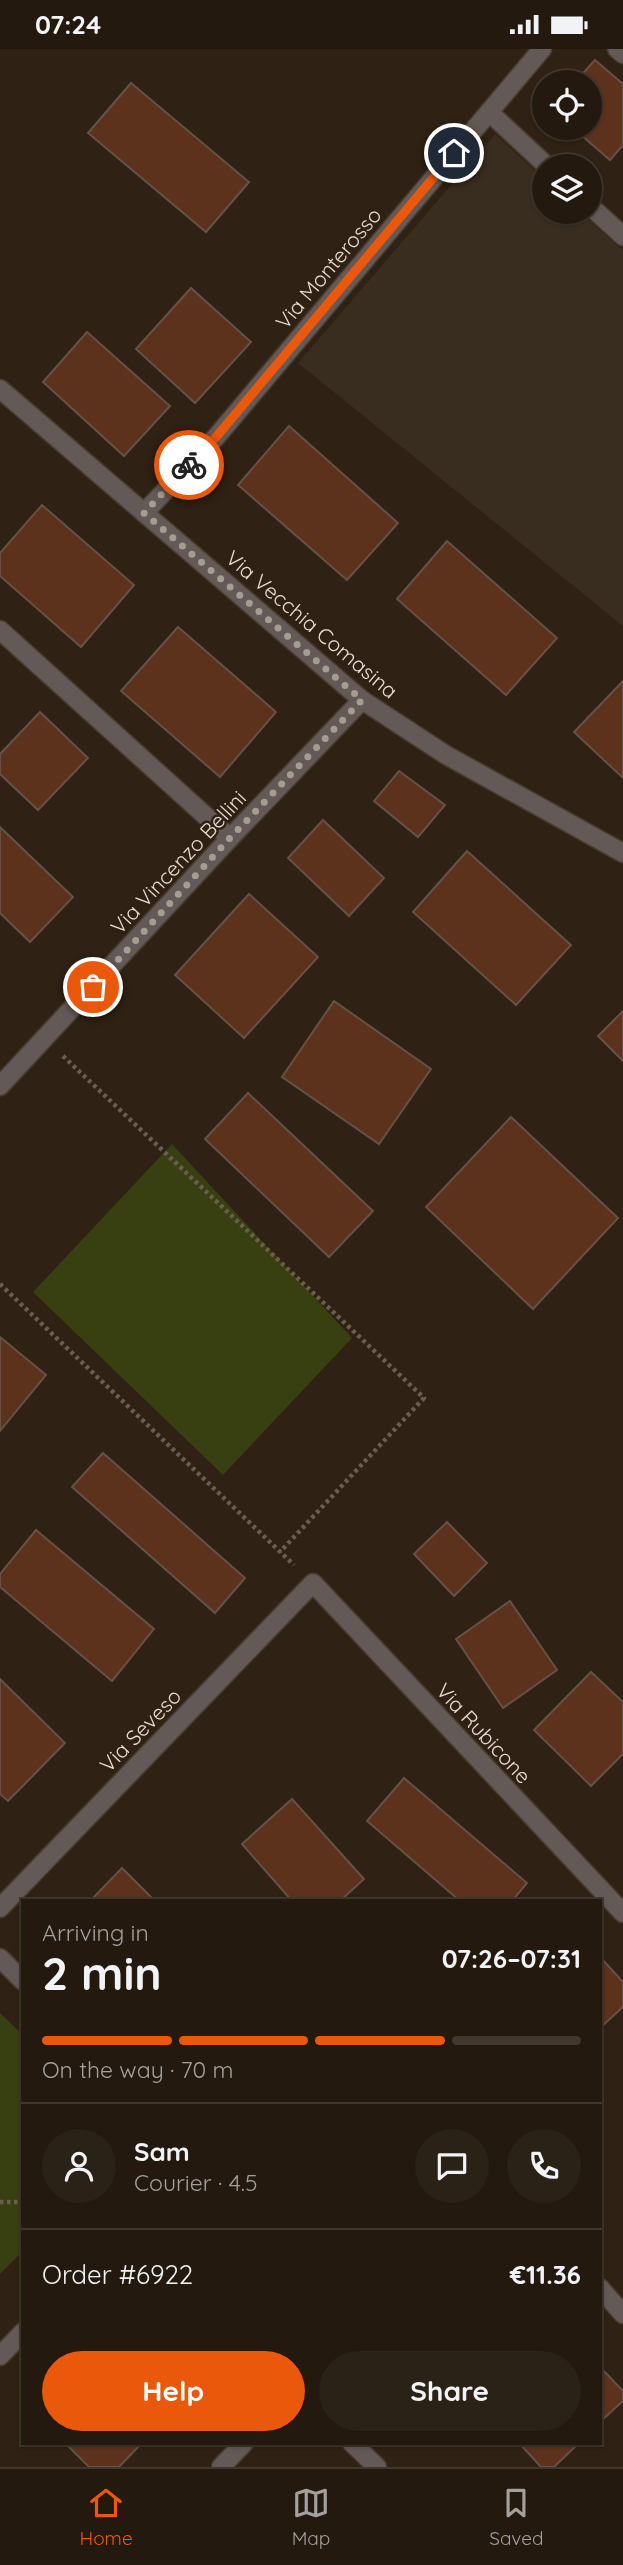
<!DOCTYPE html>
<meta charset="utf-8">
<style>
body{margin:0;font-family:Quicksand,sans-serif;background:#2b2217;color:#f1f3f6;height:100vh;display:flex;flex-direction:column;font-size:26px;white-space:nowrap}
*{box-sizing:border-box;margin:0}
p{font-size:23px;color:#a3a09e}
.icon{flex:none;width:38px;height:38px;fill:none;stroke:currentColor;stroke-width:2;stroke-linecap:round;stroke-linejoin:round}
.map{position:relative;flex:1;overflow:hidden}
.details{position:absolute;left:21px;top:1850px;width:581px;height:546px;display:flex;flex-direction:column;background:#23190e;border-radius:0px;box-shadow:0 2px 5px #0004,0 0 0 2px #40382e}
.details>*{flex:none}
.buttons{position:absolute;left:532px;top:21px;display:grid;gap:14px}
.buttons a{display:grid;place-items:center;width:70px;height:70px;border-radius:50%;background:#23190e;box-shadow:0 2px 5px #0004,0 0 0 2px #40382e;font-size:35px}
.pin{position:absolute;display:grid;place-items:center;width:60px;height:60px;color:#fff;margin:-30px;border:4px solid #fff;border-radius:50%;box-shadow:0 2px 7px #0007}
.courier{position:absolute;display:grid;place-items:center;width:70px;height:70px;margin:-35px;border:5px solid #ea580c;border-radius:50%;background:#fff;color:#222;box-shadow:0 2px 9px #0007}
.overview em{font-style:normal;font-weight:800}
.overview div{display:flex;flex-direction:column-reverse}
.overview{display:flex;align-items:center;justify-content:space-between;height:119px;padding:0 21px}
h1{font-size:46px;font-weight:800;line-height:52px}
.bar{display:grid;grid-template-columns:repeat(4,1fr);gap:10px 7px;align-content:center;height:84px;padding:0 21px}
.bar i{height:9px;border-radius:5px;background:#40382e}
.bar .selected{background:#ea580c}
.bar p{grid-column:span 4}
.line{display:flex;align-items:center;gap:18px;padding:0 21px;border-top:2px solid #40382e}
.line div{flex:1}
.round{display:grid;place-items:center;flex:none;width:74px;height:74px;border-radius:37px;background:#2b2217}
.action{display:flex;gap:14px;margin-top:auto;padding:14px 21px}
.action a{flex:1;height:80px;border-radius:42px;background:#ea580c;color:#fff;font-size:28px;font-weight:800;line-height:80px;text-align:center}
.action a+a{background:#2b2217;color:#f1f3f6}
.status{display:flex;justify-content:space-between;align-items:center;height:49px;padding:0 35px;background:#23190e;direction:ltr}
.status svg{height:19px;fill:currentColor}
.tab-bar{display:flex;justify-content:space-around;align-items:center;height:98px;border-top:2px solid #40382e;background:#23190e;font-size:19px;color:#a3a09e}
.tab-bar a{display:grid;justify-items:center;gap:4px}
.tab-bar .selected{color:#ea580c}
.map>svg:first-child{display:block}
</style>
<div class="status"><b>07:24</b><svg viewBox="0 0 49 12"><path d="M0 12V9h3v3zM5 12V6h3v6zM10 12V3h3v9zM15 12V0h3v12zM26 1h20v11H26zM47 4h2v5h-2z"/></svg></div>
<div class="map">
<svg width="623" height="2418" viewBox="0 0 623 2418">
<rect width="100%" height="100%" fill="#2f2113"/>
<path fill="#392d1f" d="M495 85 544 130V163H580L623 202V577L298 314Z"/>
<g fill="#383f11">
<path d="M172 1095 352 1289 223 1426 33 1243Z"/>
<path d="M0 1964 23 1986V2202L0 2225Z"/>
</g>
<g fill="#5d321d" stroke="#665147" stroke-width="2">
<path d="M595 11 623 35V96L610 111 573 79H590V33H575Z"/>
<path d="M131 34 249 133 206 183 88 84Z"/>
<path d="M191 239 251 293 195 354 136 300Z"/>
<path d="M87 283 170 357 124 407 43 333Z"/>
<path d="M289 377 398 474 347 531 238 436Z"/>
<path d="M42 456 134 536 81 598 0 527V504Z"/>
<path d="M447 492 557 589 506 646 397 550Z"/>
<path d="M178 578 276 663 220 728 121 642Z"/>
<path d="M623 632V729L574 683Z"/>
<path d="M40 663 88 709 38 761 0 725V705Z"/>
<path d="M399 722 445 756 418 788 374 752Z"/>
<path d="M323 771 384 829 349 867 288 809Z"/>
<path d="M0 778 73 848 30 893 0 864Z"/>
<path d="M467 802 571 896 516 956 413 863Z"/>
<path d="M249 845 318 908 244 989 175 926Z"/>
<path d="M334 952 431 1020 379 1095 282 1028Z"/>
<path d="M623 962V1012L598 987Z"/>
<path d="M248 1044 373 1162 329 1208 205 1090Z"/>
<path d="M511 1068 618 1169 533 1260 426 1158Z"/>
<path d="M0 1288 46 1326 0 1382Z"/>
<path d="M103 1404 245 1529 215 1564 72 1438Z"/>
<path d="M447 1473 487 1514 454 1547 414 1505Z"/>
<path d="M36 1481 154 1580 112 1632 0 1538V1525Z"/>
<path d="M510 1552 557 1621 503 1659 456 1590Z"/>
<path d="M591 1623 623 1653V1705L591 1737 534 1681Z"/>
<path d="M0 1630 65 1694 8 1752 0 1745Z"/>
<path d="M404 1729 527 1834 512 1852H460L367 1772Z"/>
<path d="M292 1750 364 1830 340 1852H292L242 1795Z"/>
<path d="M122 1819 155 1852H90Z"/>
<path d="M600 1908 623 1933V1958L600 1979Z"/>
<path d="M600 2318 623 2342V2352L600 2373Z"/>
<path d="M65 2394H142L119 2418H89Z"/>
<path d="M519 2394H579L554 2418H541Z"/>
</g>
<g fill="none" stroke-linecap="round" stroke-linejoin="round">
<g stroke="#493b2e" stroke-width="21">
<g id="minor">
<path d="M617 0 623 5"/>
<path d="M489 63 547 117"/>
<path d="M590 157 623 187"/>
<path d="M0 340 362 651 446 706 623 804"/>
<path d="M144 464 217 387 542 0"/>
<path d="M0 581 230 789"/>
<path d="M0 1037 230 789 362 651"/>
<path d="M0 1859 313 1534 623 1864"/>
<path d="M0 1909 23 1932"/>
<path d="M600 2239 623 2265"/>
<path d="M0 2307 23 2283"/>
<path d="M352 2394 377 2418"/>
<path d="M221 2418 244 2394"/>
</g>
</g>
<g stroke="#6b5e51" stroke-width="4.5" stroke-dasharray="3.5 3.5" stroke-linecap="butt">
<path d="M63 1007 424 1349 280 1503"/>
<path d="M0 1235 294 1516"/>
<path d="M0 2153H23"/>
</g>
<use href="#minor" stroke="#635956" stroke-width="18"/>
</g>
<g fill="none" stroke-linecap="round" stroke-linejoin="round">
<path stroke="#a79c91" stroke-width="7" stroke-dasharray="0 12.6" d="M93 938 230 789 362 651 144 464 189 416"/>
<path stroke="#ea580c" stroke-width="9" d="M189 416 217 387 454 104"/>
</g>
<g text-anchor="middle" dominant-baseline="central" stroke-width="5" stroke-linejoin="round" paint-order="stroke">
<g font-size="21" fill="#e8ded5" stroke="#2f2113">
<text transform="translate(328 219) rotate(-50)">Via Monterosso</text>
<text transform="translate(312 575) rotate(40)">Via Vecchia Comasina</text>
<text transform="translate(178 813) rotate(-47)">Via Vincenzo Bellini</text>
<text transform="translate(140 1681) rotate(-46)">Via Seveso</text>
<text transform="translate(484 1684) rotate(47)">Via Rubicone</text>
</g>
</g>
</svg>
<div class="buttons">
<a><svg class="icon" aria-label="locate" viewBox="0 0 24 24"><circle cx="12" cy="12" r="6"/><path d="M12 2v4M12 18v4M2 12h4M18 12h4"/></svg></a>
<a><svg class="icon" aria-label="layers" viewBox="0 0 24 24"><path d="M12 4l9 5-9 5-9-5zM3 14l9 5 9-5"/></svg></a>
</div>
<div class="pin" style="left:93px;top:938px;background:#ea580c"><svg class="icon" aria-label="bag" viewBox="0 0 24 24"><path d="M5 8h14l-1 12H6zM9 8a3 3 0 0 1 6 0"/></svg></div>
<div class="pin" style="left:454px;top:104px;background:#1f2937"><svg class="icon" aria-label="home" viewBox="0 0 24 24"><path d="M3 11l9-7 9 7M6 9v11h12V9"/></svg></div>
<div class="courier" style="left:189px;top:416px"><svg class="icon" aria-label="bike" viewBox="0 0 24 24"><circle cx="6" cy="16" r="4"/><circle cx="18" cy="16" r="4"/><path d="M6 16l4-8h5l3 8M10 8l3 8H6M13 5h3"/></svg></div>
<section class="details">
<div class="overview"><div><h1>2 min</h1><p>Arriving in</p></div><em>07:26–07:31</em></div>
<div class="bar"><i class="selected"></i><i class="selected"></i><i class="selected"></i><i></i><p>On the way · 70 m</p></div>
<div class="line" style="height:126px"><a class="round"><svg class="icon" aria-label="person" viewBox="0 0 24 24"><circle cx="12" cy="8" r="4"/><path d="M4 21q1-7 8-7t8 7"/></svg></a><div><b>Sam</b><p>Courier · 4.5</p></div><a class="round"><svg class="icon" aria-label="chat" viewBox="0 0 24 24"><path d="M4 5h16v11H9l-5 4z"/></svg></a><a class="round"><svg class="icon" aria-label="phone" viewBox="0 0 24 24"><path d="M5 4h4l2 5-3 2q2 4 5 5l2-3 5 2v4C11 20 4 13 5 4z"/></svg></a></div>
<div class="line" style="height:91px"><div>Order #6922</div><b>€11.36</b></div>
<div class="action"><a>Help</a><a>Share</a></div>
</section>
</div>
<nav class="tab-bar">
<a class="selected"><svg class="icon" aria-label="home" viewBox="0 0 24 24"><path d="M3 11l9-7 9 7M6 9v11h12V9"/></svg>Home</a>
<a><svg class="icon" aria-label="map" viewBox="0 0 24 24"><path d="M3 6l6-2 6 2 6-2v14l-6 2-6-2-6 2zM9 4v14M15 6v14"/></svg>Map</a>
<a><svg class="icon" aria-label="saved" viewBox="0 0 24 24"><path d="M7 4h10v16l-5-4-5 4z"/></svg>Saved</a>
</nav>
